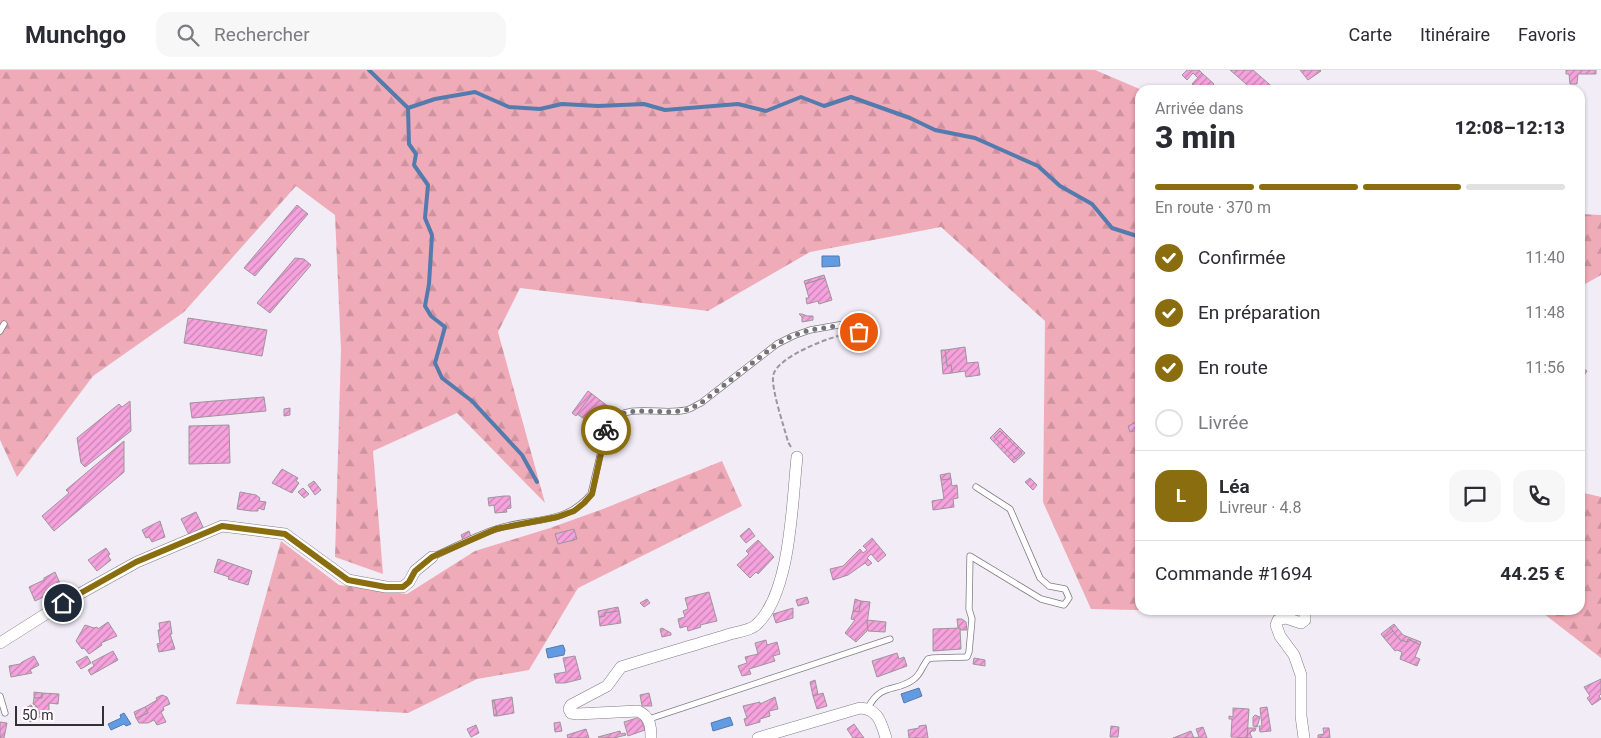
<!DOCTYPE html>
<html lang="fr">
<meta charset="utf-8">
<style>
body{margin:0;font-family:Roboto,sans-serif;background:#f7f7f7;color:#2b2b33;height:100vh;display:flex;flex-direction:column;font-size:19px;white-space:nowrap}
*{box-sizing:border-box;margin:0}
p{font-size:16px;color:#7c7c81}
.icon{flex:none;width:28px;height:28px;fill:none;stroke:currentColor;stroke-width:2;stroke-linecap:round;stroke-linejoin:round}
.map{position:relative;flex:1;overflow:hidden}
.details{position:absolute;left:1135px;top:15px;width:450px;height:530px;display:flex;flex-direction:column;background:#fff;border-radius:15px;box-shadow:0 1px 4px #0004}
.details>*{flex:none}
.scale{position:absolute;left:15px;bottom:12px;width:89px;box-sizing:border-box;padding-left:5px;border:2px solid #323034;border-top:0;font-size:14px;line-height:18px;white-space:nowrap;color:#323034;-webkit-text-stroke:4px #fdfbff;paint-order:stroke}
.pin{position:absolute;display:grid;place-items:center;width:42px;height:42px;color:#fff;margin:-21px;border:2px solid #fff;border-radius:50%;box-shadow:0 1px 5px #0007}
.courier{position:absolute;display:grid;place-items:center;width:50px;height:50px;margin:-25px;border:4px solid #8a6d0e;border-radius:50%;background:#fff;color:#222;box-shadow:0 1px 6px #0007}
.overview em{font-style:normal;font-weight:800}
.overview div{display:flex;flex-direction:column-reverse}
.overview{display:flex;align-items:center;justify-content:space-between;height:85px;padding:0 20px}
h1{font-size:32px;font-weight:800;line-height:38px}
.bar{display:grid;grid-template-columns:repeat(4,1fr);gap:8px 5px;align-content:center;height:60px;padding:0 20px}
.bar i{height:6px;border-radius:4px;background:#e1e1e2}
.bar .current{background:#8a6d0e}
.bar p{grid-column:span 4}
.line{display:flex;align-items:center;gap:12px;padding:0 20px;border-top:1px solid #e1e1e2}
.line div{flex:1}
.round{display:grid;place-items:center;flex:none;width:52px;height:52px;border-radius:15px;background:#f7f7f7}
ol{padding:0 20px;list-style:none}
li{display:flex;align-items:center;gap:15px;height:55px}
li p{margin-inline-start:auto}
li .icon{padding:5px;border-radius:50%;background:#8a6d0e;color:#fff;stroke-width:4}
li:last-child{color:#7c7c81}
li i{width:28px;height:28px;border:2px solid #e1e1e2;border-radius:50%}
header{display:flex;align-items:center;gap:30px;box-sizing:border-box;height:70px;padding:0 25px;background:#fff;border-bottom:1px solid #e1e1e2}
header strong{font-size:24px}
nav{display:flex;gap:28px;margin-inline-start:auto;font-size:18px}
.search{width:350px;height:45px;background:#f7f7f7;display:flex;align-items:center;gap:12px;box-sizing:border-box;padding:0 18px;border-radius:15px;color:#7c7c81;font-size:19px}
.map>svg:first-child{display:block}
</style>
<header>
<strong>Munchgo</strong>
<div class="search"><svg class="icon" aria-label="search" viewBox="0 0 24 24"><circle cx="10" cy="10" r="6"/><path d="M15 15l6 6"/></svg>Rechercher</div>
<nav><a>Carte</a><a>Itinéraire</a><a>Favoris</a></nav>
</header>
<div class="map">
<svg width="1601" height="668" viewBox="0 0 1601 668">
<defs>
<pattern id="forest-firs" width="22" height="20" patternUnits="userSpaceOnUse" patternTransform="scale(1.25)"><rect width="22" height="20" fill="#f0abb8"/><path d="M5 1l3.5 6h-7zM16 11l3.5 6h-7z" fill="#ce939f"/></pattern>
<pattern id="building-hatch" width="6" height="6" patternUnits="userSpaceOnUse" patternTransform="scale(1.25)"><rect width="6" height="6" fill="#f5a2dd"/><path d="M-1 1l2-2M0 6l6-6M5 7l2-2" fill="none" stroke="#c784b4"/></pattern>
</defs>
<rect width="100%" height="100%" fill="#f1ecf6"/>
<g fill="url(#forest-firs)">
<path d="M0 0H1095L1142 20H1140V540H1225L1224 542 1091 539 1043 432 1045 251 941 157 810 182 708 241 520 218 498 262 545 433 457 343 373 381 383 504 335 487 341 280 335 145 296 116 184 242 93 306 17 407 0 370Z"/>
<path d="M1580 144 1601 145V205L1580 217Z"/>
<path d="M722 391 742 436 578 518 529 600 477 609 408 643 236 634 281 471 339 515 407 524 475 481 550 458 603 439Z"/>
<path d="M1580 422 1601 427V588L1539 540H1580Z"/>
</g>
<g fill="#619be2" stroke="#537bae">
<path d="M822 186H839L840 196 822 197Z"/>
<path d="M563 575 565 580 564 585 548 588 546 579Z"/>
<path d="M919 618 922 626 904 633 901 624Z"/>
<path d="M124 643 131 654 126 656 124 654 111 660 108 654 121 648 120 645Z"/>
<path d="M730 647 733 655 713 661 711 653Z"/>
</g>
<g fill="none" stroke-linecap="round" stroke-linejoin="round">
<g stroke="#537bae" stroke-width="4">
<path d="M369 0 408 38 435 29 475 22 509 37 540 39 562 34 598 36 644 34 665 40 738 34 766 41 801 27 824 36 851 27 910 48 935 60 975 68 1038 96 1060 116 1092 134 1112 158 1140 167"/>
<path d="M408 38 409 74 416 84 414 95 428 115 425 148 432 165 429 214 425 236 431 246 445 257 435 293 442 308 472 331 522 385 537 412"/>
</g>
</g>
<g fill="url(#building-hatch)" stroke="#9e959b" fill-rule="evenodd">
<path d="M1187 0H1199L1202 3 1198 8 1193 3 1187 10 1182 5Z"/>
<path d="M1230 0H1253L1276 20H1253Z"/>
<path d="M1300 0H1320L1321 1 1308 10Z"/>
<path d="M1566 0H1596V4H1578L1577 14H1570L1569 4H1566Z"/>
<path d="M1202 3 1214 14 1208 20H1200L1192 14Z"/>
<path d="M297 135 308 144 255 206 244 198Z"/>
<path d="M295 188 304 189 311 195 270 243 257 233Z"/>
<path d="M824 205 825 208 805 214 804 211Z"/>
<path d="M825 208 832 230 819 234 818 231 807 234 806 228H809L805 214Z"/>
<path d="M799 244H802L807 246H813V250L802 252V247Z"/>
<path d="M188 248 267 260 262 286 184 273Z"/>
<path d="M965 277 967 293 978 292 980 305 966 307 965 301 952 303 951 295 947 296 945 280Z"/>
<path d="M941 280H945L947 296 951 295 952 303 943 304Z"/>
<path d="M1581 297 1587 301 1583 307 1580 305Z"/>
<path d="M588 321 592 324 576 346 572 343Z"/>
<path d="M592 324 605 334 589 352 577 344Z"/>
<path d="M264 327 266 341 192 348 190 333Z"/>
<path d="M130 331 131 361 85 397 81 393 77 368 119 334 122 337Z"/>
<path d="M605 334 608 336 600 348 596 345Z"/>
<path d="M290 338V345L284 346V339Z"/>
<path d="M1140 350V361L1138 362 1137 360 1130 362 1128 356Z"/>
<path d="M229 355 230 393 189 394V356Z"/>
<path d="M1000 358 1025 383 1014 393 990 368ZM1000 361 1022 383 1016 389 994 367Z"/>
<path d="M1000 361 1022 383 1016 389 994 367Z"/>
<path d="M124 371V402L54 461 42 446 69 423 66 420Z"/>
<path d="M282 399 298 408 296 411 299 413 292 423 272 413Z"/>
<path d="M950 403 951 409 941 410 940 405Z"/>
<path d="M1030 408 1037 415 1033 420 1025 412Z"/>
<path d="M951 409 952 416 957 415 958 428 953 429 954 437 933 440 932 431 944 429 941 410Z"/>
<path d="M314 411 321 420 315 425 308 415Z"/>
<path d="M303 418 309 424 304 428 298 422Z"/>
<path d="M240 422 256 425 260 428 259 431 266 432 264 440 258 438V441H251L237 439Z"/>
<path d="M504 426H510L511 438 506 439 507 442 495 443 494 435 489 436 488 428Z"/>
<path d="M196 442 203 457 189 465 181 449Z"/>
<path d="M160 451 165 467 152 472 149 467 146 468 142 460Z"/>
<path d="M749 458 755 466 746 473 740 466Z"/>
<path d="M574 459 577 469 558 474 555 464Z"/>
<path d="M469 461 471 467 463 470 461 465Z"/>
<path d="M872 468 886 485 878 492 871 484 867 488 872 493 868 496 865 493 848 505 833 510 830 499 843 496 860 479 863 483 867 480 863 476Z"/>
<path d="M758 470 774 487 758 504 756 502 750 508 737 495 749 484 746 481Z"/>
<path d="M106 478 110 484 108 486 111 490 97 501 88 490Z"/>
<path d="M218 489 252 501 248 515 228 509 229 507 214 502Z"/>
<path d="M55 502 62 518 35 531 29 517 44 510V508Z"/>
<path d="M709 522 717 551 700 555 701 557 688 561 687 556 680 558 678 549 685 547 683 541 688 539 685 528Z"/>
<path d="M807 527 809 533 798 536 796 530Z"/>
<path d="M647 529 650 533 644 537 640 533Z"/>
<path d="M855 529 861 531 859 542 853 541Z"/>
<path d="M861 531 870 532 867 554 869 559 856 572 845 563 855 550 851 549 853 541 859 542Z"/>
<path d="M618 537 619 541 605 543V546L599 547 598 541Z"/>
<path d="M793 538V548L776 553 773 544Z"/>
<path d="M619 541 621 553 600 556 599 547 605 546V543Z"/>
<path d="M957 549H962L966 552 967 560H960V558H958Z"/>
<path d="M867 550 886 552 885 562 868 561Z"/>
<path d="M170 551 172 564H170L175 579 159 582 157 574 160 573 158 560H160L159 553Z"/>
<path d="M108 552 117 566 101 573 102 575 89 584 84 578 82 579 76 571 85 555 94 558 97 557 98 559Z"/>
<path d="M1394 554 1403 565 1421 572 1420 575 1408 569 1407 572 1400 570 1390 557Z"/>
<path d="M1390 557 1393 561 1384 568 1381 564Z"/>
<path d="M662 558 671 563V565L662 567 660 559Z"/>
<path d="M960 558 961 579 933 581V559Z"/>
<path d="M1393 561 1400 570 1407 572 1408 569 1420 575 1415 587 1420 589 1417 596 1400 589 1402 582 1397 580 1395 581 1384 568Z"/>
<path d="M766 570 767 575 777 572 780 584 773 586 775 591 749 599 751 604 742 606 738 596 747 593 745 587 758 584 755 573Z"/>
<path d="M113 581 118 590 91 605 88 600 94 596 92 592Z"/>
<path d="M897 583 899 589 904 587 907 596 877 607 872 591Z"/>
<path d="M34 586 39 595 30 600 32 603 11 607 9 596 20 594 22 592Z"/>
<path d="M87 586 91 593 81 599 76 592Z"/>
<path d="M575 586 581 609 565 613H556L554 604 566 602 563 588Z"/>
<path d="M974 588 985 590V596L973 594Z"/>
<path d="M1601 609V624L1599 626 1601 629 1592 635 1587 628 1590 626 1584 617Z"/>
<path d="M815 610 818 624 813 626 810 612Z"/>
<path d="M34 622 42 623V628H34Z"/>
<path d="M42 623 59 624 58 634 49 633V642L30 652 24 639 31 635 33 638 37 636 33 634 34 628H42Z"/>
<path d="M649 623 652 636H642L640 625Z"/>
<path d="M823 623 827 636 817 639 813 626Z"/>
<path d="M162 625 167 627 170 634 163 637 164 640 161 642 166 652 157 655 154 650 148 653H139L136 648 148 643 145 637 157 630 156 628Z"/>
<path d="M512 627 514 643 497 646 494 630Z"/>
<path d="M775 627 778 639 769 641 770 646 760 649V652L746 656 744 649 747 648 743 636 760 632V634Z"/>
<path d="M492 630H494L497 646H494Z"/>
<path d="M145 637 148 643 136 648 134 642Z"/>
<path d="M1267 637 1271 661 1260 662 1259 656H1262L1260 638Z"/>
<path d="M1233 638 1249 639 1247 668 1231 667 1232 649H1229V646L1233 647Z"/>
<path d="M1255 645 1260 647 1257 657 1253 656V647Z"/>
<path d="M640 647 645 660 628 666 624 652Z"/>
<path d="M0 652 7 653 4 668H0Z"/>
<path d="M560 652 562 661 555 662 554 653Z"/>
<path d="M854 654 864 668H853L847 659Z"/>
<path d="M476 655 479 663 471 667 467 659Z"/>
<path d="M926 655 928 668H909L908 660 919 658V656Z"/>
<path d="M1111 656 1119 657 1118 667H1110Z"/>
<path d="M1203 657 1207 668H1194L1199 667 1196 659Z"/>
<path d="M1248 658H1256L1255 661H1252L1250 663 1252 668H1247Z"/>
<path d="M1323 658H1329L1330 668H1318V665L1324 664Z"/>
<path d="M586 659 589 668H568L567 665Z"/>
<path d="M620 661 621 664 625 663 626 665 614 668 598 667Z"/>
<path d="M1191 661 1194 668H1173Z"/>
</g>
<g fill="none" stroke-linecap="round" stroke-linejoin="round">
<g stroke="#807b84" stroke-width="7">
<g id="service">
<path d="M0 261 4 254"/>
<path d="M432 487C453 478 474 466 496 459 531 447 565 456 591 424L608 351C634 332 658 346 686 340 691 339 696 335 701 333L777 274 793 266 810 260 850 253 857 256 859 262"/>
<path d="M0 626 5 643"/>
<path d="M868 638C881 612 896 623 914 609 921 604 922 596 928 589L933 588 967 587 969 582 972 549 969 539 970 486 1041 529 1064 535 1069 528 1065 519 1049 516 1040 508 1010 439 976 417"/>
<path d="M649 649 890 569"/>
</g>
</g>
<g stroke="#807b84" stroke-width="12">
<g id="minor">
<path d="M0 573 63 533 137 492 222 456 285 464 348 510 386 517H403L409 512 415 501 432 487"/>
<path d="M651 668C651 656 650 646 638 641L577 644 571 643 569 639 571 635 607 616 621 597C656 586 691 576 727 565 735 562 750 561 756 555 791 524 792 432 797 387"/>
<path d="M758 668 860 638C878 639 881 652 886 668"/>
<path d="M1304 668 1301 646V605L1294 585 1280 566 1276 555 1278 550 1286 548 1301 553 1305 550V540"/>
</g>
</g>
<path stroke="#9a979e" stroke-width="2" stroke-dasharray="5 2.5" stroke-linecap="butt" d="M791 377 788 372C784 356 772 322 773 307 774 287 834 265 851 263"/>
<use href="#service" stroke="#fff" stroke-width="5.5"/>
<use href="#minor" stroke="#fff" stroke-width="11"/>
</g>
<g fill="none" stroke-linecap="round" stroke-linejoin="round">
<path stroke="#757278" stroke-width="5" stroke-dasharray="0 9" d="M606 360 608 351C633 333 659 346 686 340 691 339 696 335 701 333L777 274 792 266 810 260 850 254 857 256 859 262"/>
<path stroke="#8a6d0e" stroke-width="6" d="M63 533 136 492 222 456 285 464 348 510 386 517H403L409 512 415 501 432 487 496 459 557 447 574 441 584 433 592 424 606 360"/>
</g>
</svg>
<div class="scale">50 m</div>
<div class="pin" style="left:859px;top:262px;background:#ea580c"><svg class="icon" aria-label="bag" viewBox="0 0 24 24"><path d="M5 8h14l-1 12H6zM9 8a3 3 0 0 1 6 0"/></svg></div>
<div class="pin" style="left:63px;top:533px;background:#1f2937"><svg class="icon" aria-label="home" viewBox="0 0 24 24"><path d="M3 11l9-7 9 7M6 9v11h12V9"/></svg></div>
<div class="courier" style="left:606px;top:360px"><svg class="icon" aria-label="bike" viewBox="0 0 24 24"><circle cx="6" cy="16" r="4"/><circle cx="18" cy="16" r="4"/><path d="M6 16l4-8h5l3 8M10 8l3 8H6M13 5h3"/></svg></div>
<section class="details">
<div class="overview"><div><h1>3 min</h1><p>Arrivée dans</p></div><em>12:08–12:13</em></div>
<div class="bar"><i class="current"></i><i class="current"></i><i class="current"></i><i></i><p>En route · 370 m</p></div>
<ol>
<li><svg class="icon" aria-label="check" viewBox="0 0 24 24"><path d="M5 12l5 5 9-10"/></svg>Confirmée<p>11:40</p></li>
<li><svg class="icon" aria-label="check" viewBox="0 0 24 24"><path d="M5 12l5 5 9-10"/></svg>En préparation<p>11:48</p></li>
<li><svg class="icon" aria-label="check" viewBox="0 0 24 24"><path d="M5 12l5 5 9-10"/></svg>En route<p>11:56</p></li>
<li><i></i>Livrée</li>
</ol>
<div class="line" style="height:90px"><b class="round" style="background:#8a6d0e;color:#fff">L</b><div><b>Léa</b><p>Livreur · 4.8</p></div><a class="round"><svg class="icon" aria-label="chat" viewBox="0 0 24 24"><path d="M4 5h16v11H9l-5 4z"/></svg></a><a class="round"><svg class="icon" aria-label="phone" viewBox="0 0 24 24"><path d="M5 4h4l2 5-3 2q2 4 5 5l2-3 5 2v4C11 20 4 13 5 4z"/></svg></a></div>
<div class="line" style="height:65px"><div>Commande #1694</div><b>44.25 €</b></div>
</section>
</div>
